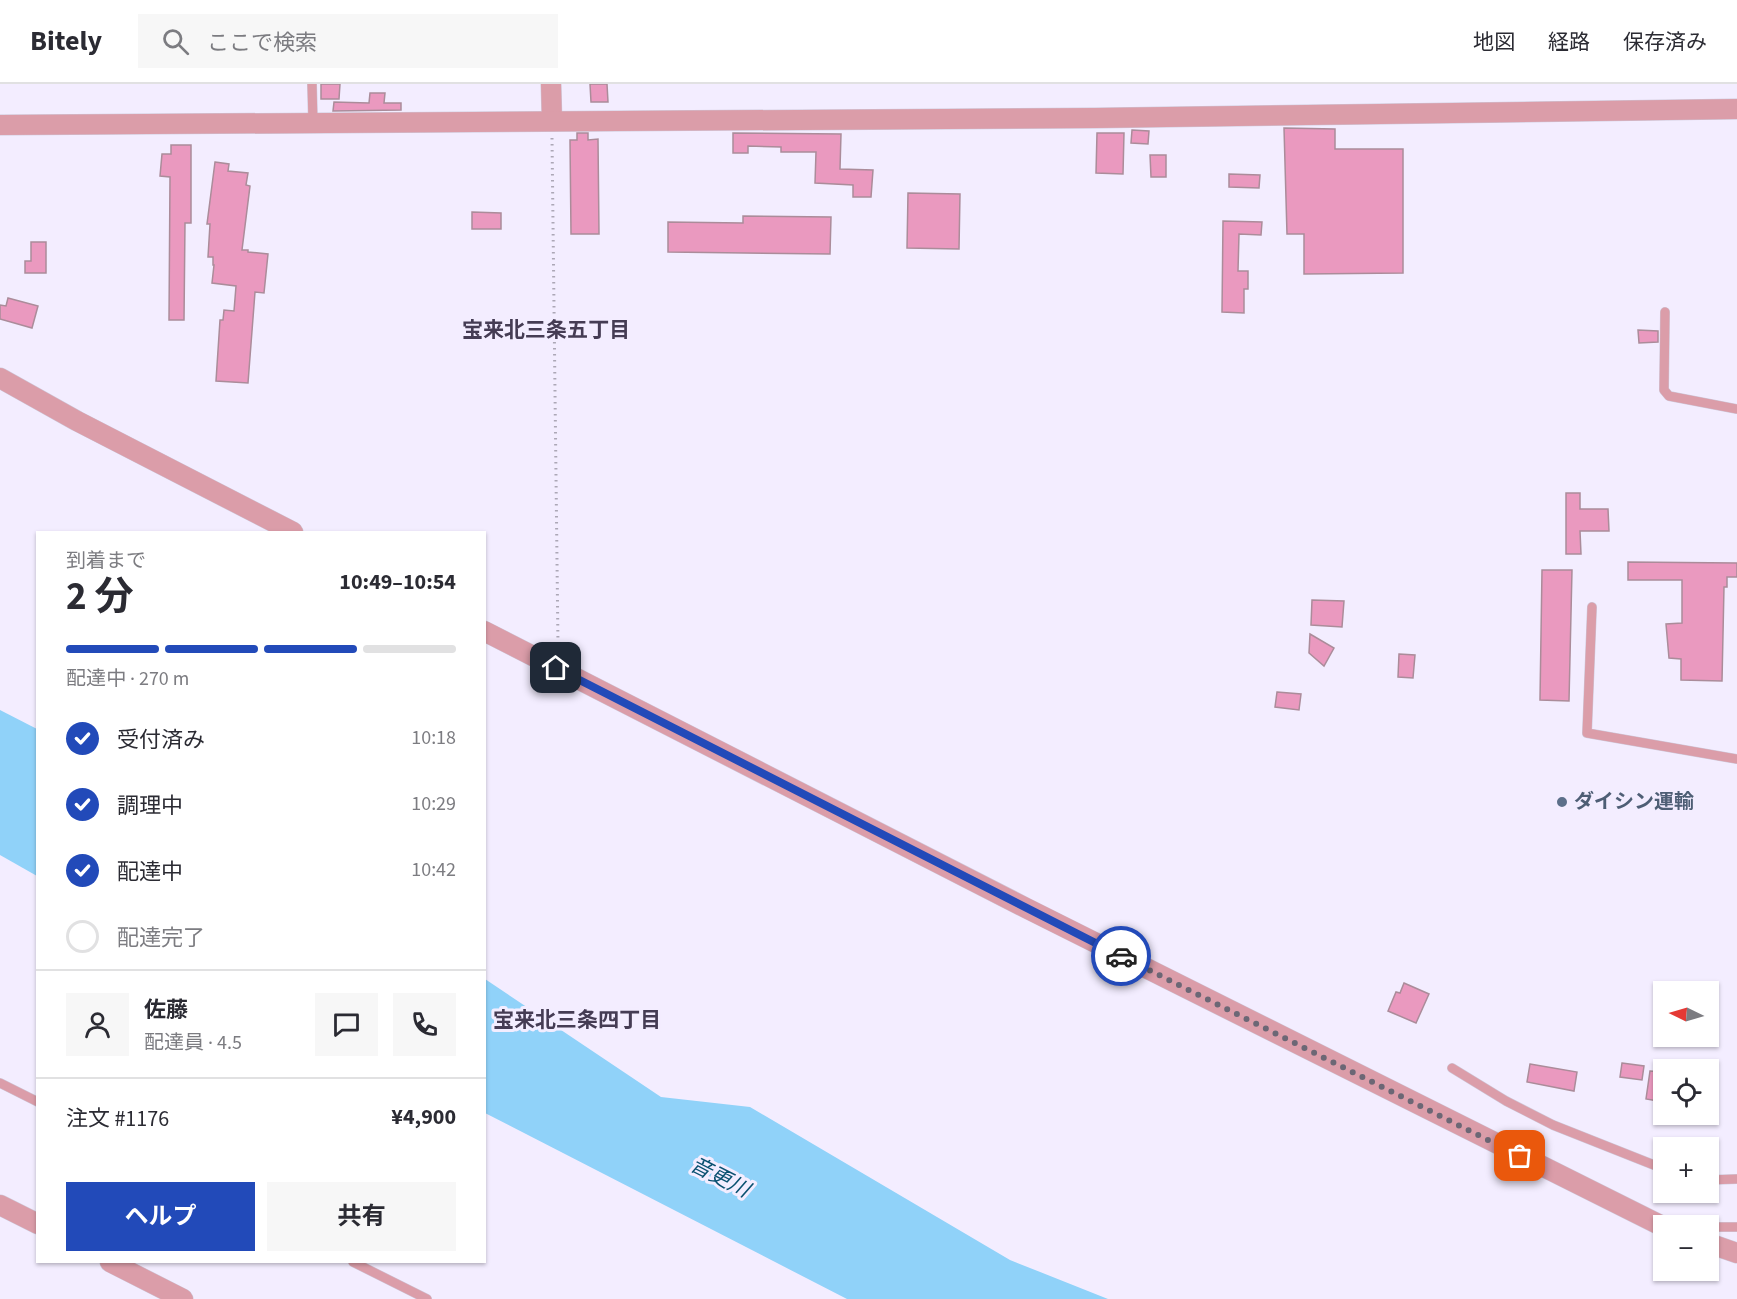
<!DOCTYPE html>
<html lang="ja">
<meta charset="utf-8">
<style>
body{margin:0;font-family:"Source Sans 3","Noto Sans JP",sans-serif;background:#f7f7f7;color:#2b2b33;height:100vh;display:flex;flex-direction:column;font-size:22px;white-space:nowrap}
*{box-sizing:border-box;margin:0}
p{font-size:20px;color:#7c7c81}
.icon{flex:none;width:33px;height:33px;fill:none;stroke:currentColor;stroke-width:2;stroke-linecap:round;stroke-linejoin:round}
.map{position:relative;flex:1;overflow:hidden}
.drawer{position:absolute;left:36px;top:447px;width:450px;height:732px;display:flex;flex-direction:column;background:#fff;border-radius:0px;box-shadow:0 2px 4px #0004}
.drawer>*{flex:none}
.needle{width:39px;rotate:275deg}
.buttons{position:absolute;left:1653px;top:897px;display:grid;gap:12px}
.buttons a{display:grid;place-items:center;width:66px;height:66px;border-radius:0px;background:#fff;box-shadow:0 2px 4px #0004;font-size:30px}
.pin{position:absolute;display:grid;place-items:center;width:51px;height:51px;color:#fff;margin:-26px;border-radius:12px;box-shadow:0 3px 9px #0006}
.courier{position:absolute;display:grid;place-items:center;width:60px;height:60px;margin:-30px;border:4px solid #224ab9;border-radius:50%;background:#fff;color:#222;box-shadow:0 2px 8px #0007}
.head em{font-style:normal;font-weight:700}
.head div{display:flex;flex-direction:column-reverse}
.head{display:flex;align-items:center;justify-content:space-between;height:102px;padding:0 30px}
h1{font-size:39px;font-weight:700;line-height:45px}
.bar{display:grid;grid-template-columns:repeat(4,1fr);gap:9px 6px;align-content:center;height:72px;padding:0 30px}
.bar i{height:8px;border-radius:4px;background:#e1e1e2}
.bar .current{background:#224ab9}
.bar p{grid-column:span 4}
.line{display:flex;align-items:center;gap:15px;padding:0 30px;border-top:2px solid #e1e1e2}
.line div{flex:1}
.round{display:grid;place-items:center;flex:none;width:63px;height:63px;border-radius:0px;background:#f7f7f7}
ol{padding:0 30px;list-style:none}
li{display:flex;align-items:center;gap:18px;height:66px}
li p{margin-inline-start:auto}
li .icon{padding:6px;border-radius:50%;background:#224ab9;color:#fff;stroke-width:4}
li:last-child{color:#7c7c81}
li i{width:33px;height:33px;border:3px solid #e1e1e2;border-radius:50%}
.cta{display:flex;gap:12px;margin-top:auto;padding:12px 30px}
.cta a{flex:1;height:69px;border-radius:0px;background:#224ab9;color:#fff;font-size:24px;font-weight:700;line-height:69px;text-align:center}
.cta a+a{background:#f7f7f7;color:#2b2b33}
header{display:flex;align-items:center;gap:36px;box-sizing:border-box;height:84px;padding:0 30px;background:#fff;border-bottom:2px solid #e1e1e2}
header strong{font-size:28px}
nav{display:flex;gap:33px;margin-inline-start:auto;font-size:21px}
.search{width:420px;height:54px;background:#f7f7f7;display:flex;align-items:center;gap:15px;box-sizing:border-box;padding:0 21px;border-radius:0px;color:#7c7c81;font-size:22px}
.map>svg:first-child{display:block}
</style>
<header>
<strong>Bitely</strong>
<div class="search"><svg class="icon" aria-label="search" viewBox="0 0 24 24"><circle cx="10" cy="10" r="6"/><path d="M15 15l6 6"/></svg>ここで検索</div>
<nav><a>地図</a><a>経路</a><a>保存済み</a></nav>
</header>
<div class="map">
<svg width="1737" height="1215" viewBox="0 0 1737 1215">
<rect width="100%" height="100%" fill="#f3edff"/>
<g fill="#90d2f9">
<path d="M0 626 37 645V792L0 771Z"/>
<path d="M485 895 661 1013 750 1023 1010 1176 1108 1215H847L485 1029Z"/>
</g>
<g fill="#ea99bf" stroke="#ab8c9a" stroke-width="1.5">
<path d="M321 0H340L339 15H321Z"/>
<path d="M590 0H607L608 18H591Z"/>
<path d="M370 9H385L384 19H401V26L333 27 334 18 369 19Z"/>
<path d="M1284 44 1335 45V65H1403V189L1304 190V150H1287Z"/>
<path d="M1132 46 1149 47 1148 60 1131 59Z"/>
<path d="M577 49H588V56L598 55 599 150H571L570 56H577Z"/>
<path d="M733 49 841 50 840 85 873 86 871 113H853V101L815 99 816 68H781V63L748 62V69H733Z"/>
<path d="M1097 49H1124L1123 90 1096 89Z"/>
<path d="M171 61H191V139H185L184 236H169L170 93 160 92 162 70H171Z"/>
<path d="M1150 71H1166V93H1151Z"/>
<path d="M215 78 229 80 228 87 248 89 246 101 250 102 242 166H248V168L268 170 264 209 255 208 248 299 216 297 220 236H223L224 226 234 227 236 202 212 199 214 181H213V173H208L210 140H207Z"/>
<path d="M1229 90 1260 91 1259 104 1229 103Z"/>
<path d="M908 109 960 110 959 165 907 164Z"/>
<path d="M472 128 501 129V145H472Z"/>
<path d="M743 132 831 133 830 170 668 168V138L743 139Z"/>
<path d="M1223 137 1262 138 1261 151 1239 150 1238 187H1248V205H1244V229L1222 228Z"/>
<path d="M31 158H46V189H25V177H31Z"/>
<path d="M8 214 38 222 32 244 0 235V221L6 222Z"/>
<path d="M1638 246 1658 247V258L1639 259Z"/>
<path d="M1566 409H1580V425H1608L1609 447H1580L1581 470H1566Z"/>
<path d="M1628 478 1737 479V493H1727V503H1724L1722 597 1681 596V575L1669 574 1666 540 1682 539V496H1628Z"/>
<path d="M1542 486H1572L1569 617 1540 616Z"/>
<path d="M1312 516 1344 517 1342 543 1311 541Z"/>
<path d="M1310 550 1334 564 1324 582 1309 569Z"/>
<path d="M1399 570 1415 571 1413 594 1398 593Z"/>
<path d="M1277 608 1301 610 1299 626 1275 623Z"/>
<path d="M1404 899 1429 910 1416 939 1388 927 1396 908 1400 909Z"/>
<path d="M1622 979 1644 982 1642 996 1620 993Z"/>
<path d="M1530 980 1577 988 1574 1007 1527 998Z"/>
<path d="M1650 987 1662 988 1664 1018 1646 1015Z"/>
</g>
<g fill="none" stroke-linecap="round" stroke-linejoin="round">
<g stroke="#cec8d9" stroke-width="10">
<g id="lane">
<path d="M312 0 313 39"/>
<path d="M1665 228 1664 306 1669 312 1737 325"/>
<path d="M1592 523 1587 649 1737 675"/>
<path d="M1452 984 1506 1017 1553 1041 1664 1085"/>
<path d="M0 999 38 1018"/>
<path d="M1708 1096 1737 1095"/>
<path d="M1708 1143H1737"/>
<path d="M353 1178 427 1215"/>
</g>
</g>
<g stroke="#cec8d9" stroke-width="21">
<g id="street">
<path d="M551 0 552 37"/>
<path d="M0 41 1096 34 1737 25"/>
<path d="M0 294 77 337 293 448"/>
<path d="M484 547 1026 824 1664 1143"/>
<path d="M0 1121 38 1140"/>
<path d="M1708 1159 1737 1169"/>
<path d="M110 1178 183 1215"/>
</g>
</g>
<path stroke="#aca7b6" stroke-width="3" stroke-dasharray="1.5 4.5" stroke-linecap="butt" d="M552 54 558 561 561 565"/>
<use href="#lane" stroke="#db9da9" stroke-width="9"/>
<use href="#street" stroke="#db9da9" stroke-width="20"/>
</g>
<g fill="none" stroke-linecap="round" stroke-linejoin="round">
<path stroke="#6c6775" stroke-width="6" stroke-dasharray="0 10.8" d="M1121 872 1520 1072"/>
<path stroke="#224ab9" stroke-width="8" d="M556 584 1121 872"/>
</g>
<circle fill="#5c6f8a" stroke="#f3edff" stroke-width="2" cx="1562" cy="718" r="6"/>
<g text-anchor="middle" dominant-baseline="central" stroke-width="6" stroke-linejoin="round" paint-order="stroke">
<g font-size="20" font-weight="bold" fill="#4e5e75" stroke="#f3edff" text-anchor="start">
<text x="1574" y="718">ダイシン運輸</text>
</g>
<g font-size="21" font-weight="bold" fill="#453c54" stroke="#f3edff">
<text x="546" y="246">宝来北三条五丁目</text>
<text x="577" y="936">宝来北三条四丁目</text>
</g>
<g font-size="21" font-style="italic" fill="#0a5171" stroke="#f3edff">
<text transform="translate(720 1093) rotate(27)">音更川</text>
</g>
</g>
</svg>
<div class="buttons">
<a><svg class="needle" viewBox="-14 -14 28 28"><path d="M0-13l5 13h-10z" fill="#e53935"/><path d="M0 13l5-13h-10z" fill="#7c7c81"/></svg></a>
<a><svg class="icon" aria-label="locate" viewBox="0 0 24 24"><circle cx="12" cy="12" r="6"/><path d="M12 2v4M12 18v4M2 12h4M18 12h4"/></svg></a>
<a>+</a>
<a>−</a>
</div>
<div class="pin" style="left:1520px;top:1072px;background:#ea580c"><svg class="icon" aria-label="bag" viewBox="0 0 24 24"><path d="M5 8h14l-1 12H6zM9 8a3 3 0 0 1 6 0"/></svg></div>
<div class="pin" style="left:556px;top:584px;background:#1f2937"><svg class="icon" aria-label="home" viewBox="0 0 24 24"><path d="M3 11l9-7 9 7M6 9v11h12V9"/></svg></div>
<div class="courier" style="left:1121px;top:872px"><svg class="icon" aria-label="car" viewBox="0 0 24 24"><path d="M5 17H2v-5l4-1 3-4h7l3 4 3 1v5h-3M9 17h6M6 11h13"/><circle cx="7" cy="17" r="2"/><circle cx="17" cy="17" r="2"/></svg></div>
<section class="drawer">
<div class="head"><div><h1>2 分</h1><p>到着まで</p></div><em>10:49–10:54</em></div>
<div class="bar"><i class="current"></i><i class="current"></i><i class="current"></i><i></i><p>配達中 · 270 m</p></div>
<ol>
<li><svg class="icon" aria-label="check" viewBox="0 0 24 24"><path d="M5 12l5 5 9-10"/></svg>受付済み<p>10:18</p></li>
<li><svg class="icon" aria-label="check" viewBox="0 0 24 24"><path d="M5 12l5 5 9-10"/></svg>調理中<p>10:29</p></li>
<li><svg class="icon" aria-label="check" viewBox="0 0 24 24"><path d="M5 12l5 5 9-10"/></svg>配達中<p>10:42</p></li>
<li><i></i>配達完了</li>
</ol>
<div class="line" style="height:108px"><a class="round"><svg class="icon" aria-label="person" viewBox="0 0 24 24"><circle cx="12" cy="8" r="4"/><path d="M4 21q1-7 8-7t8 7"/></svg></a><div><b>佐藤</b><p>配達員 · 4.5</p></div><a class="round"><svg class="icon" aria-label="chat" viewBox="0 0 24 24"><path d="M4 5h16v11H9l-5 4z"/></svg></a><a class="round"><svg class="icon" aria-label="phone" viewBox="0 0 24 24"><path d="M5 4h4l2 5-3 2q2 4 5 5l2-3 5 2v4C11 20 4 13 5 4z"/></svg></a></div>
<div class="line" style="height:78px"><div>注文 #1176</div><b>¥4,900</b></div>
<div class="cta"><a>ヘルプ</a><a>共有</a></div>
</section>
</div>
